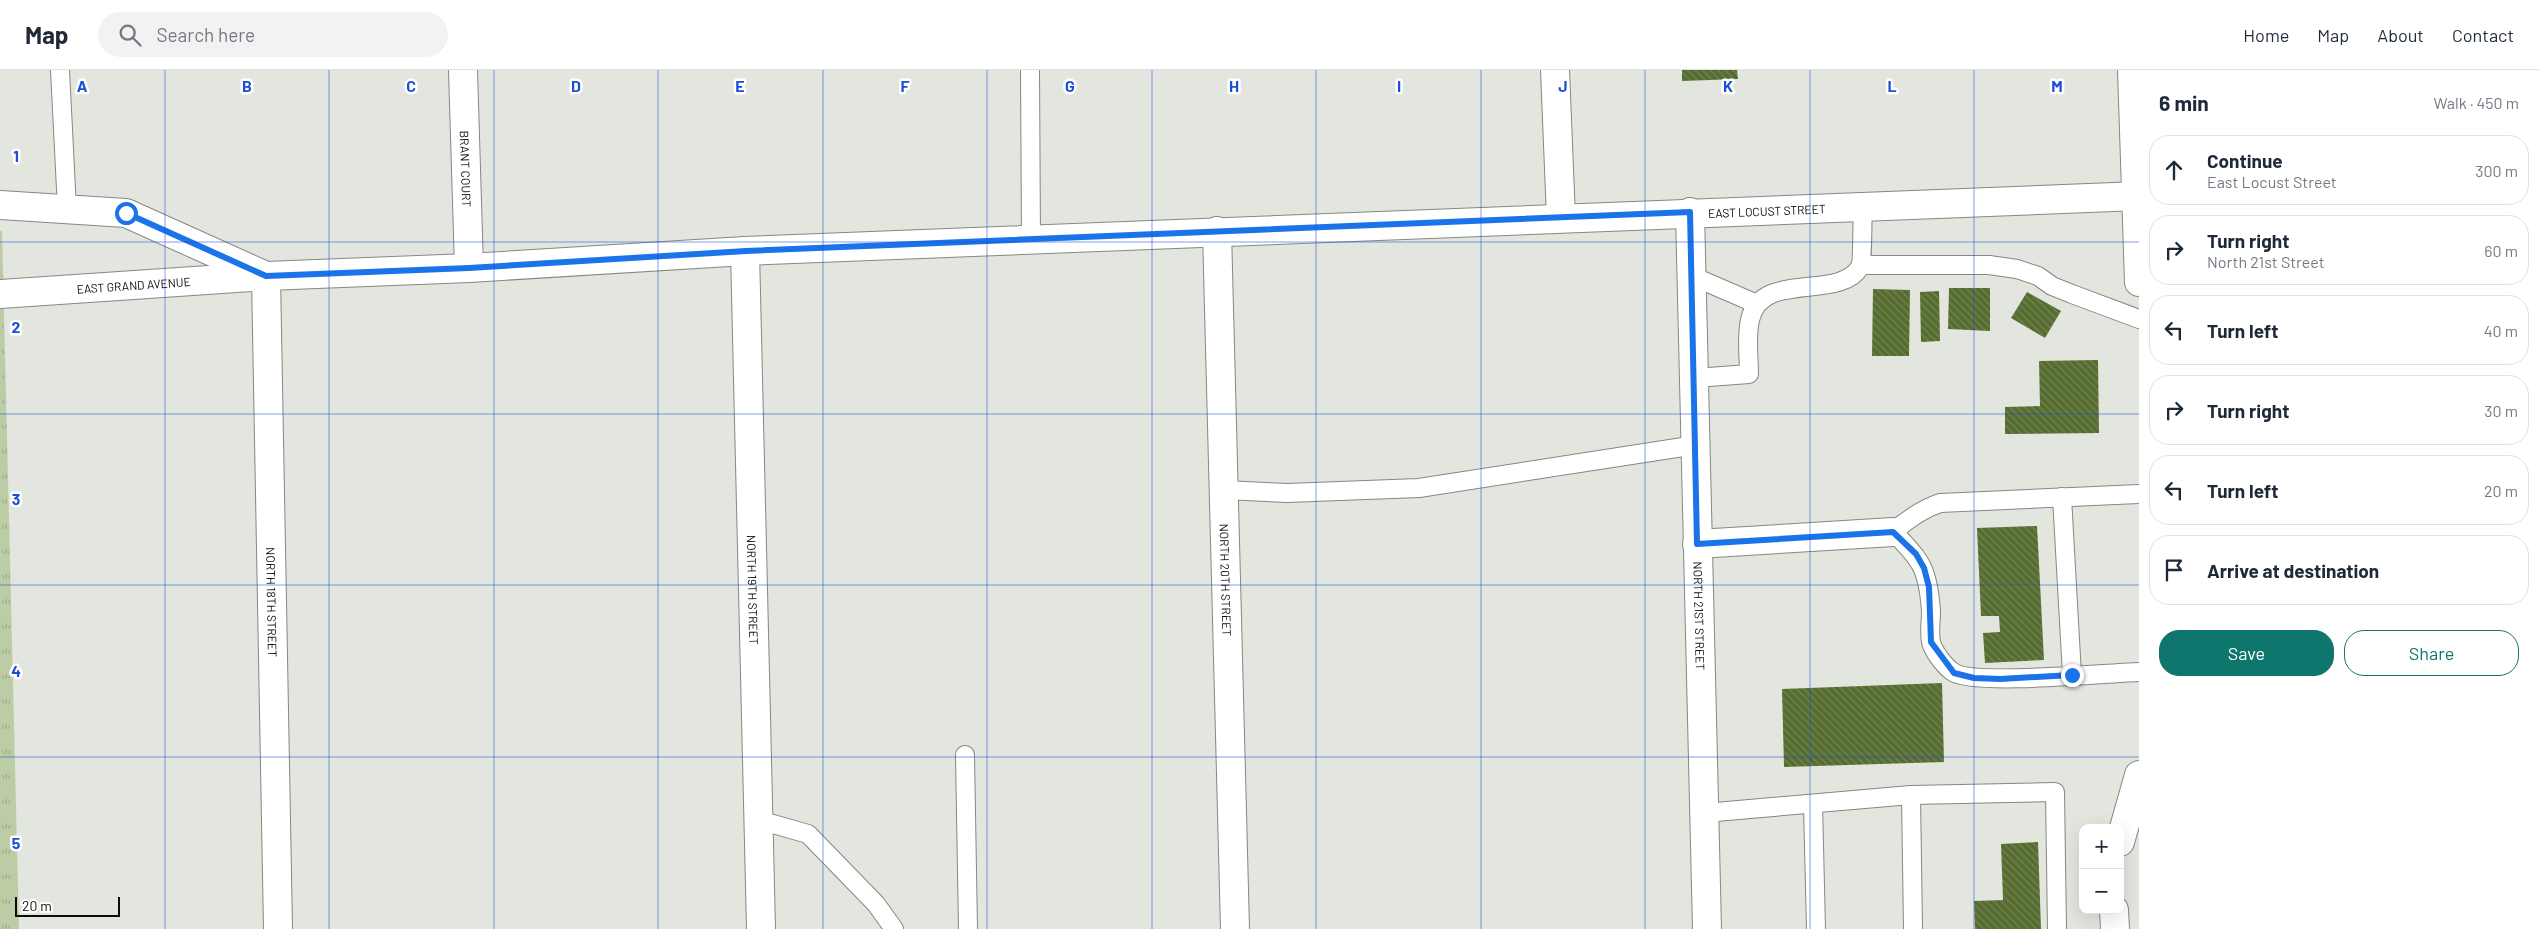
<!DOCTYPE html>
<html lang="en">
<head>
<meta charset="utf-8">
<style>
	body { margin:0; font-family:Barlow,sans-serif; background:#f2f2f3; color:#1f2937 }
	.controls { position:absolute; right:15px; bottom:15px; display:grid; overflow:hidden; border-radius:10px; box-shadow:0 5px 20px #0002 }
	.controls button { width:45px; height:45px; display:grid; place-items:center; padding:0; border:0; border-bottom:1px solid #e0e1e3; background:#fff; color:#1f2937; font:25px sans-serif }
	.scale { position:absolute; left:15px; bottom:12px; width:105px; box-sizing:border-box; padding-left:5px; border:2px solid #0c0d0a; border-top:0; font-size:14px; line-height:18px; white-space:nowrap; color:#0c0d0a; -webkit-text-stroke:4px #fff; paint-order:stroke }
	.stop { position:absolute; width:15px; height:15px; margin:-11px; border:4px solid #1a73e8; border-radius:50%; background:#fff }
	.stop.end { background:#1a73e8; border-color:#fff; box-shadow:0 1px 5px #0008 }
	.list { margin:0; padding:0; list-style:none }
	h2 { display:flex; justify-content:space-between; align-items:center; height:65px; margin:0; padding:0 20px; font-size:21px }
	h2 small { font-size:16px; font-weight:400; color:#747a83 }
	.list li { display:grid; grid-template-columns:32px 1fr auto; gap:15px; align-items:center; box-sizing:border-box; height:70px; margin:0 10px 10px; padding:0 10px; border:1px solid #e0e1e3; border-radius:20px }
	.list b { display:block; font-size:19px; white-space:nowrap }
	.list p { margin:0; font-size:16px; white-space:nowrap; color:#747a83 }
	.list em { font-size:16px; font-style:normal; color:#747a83 }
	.actions { display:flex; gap:10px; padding:15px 20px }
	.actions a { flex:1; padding:11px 0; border:1px solid #0f766e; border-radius:20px; text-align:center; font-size:18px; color:#0f766e }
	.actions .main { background:#0f766e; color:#fff }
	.icon { flex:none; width:28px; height:28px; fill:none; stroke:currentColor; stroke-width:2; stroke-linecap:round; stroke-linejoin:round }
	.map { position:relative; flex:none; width:2139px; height:859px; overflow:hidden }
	header { display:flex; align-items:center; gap:30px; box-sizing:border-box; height:70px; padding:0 25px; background:#fff; border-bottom:1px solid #e0e1e3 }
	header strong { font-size:24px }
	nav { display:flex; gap:28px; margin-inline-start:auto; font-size:18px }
	.search { width:350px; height:45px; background:#f2f2f3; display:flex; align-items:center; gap:12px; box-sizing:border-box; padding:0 18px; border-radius:28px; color:#747a83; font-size:19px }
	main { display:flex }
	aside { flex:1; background:#fff }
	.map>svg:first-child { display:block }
	.park { fill:url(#park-tufts) }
	.building { fill:url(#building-back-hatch) }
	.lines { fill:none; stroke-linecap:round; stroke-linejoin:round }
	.lane-casing { stroke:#858882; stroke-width:20 }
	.street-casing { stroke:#858882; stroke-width:30 }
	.secondary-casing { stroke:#858882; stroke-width:30 }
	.primary-casing { stroke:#858882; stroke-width:30 }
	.lane { stroke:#fff; stroke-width:18 }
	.street { stroke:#fff; stroke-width:28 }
	.secondary { stroke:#fff; stroke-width:28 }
	.primary { stroke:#fff; stroke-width:28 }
	.route { stroke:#1a73e8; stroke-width:6 }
	.grid { fill:none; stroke:#1d4ed8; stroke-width:1; stroke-opacity:0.55 }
	.labels { text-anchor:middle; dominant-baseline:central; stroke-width:5; stroke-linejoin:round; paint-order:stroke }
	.street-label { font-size:12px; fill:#0c0d0a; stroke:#fff }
	.grid-label { font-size:16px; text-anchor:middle; font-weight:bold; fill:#1d4ed8; stroke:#fff; stroke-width:5; stroke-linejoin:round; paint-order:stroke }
</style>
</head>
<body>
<header>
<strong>Map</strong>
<div class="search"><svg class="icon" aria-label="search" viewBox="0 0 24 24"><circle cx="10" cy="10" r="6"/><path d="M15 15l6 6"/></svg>Search here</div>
<nav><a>Home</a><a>Map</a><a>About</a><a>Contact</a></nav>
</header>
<main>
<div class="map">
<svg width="2139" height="859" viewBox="0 0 2139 859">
	<defs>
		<pattern id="park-tufts" width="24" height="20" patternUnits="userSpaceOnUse" patternTransform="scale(1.25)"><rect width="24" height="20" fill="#bccda6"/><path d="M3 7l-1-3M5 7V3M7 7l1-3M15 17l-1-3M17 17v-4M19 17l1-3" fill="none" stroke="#a0af8e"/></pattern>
		<pattern id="building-back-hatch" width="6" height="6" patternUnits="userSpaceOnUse" patternTransform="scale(1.25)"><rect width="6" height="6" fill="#566d2f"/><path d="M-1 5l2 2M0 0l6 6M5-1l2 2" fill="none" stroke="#738358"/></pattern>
	</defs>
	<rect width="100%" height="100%" fill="#e3e6df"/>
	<polygon class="park" points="0,161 2,161 19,859 0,859"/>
	<g class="building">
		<polygon points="1682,0 1737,0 1738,9 1682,11"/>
		<polygon points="1949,218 1990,218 1990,261 1948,259"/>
		<polygon points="1873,219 1910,220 1909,286 1872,286"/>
		<polygon points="1939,221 1940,271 1921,272 1920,222"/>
		<polygon points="2027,222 2061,241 2045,268 2011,248"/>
		<polygon points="2098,290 2099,363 2005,364 2005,337 2040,336 2039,291"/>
		<polygon points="2037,456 2044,590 1985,593 1983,563 2000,562 1999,546 1981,546 1977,458"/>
		<polygon points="1942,613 1944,692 1784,697 1782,619"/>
		<polygon points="2038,772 2041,859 1975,859 1974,831 2003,830 2001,774"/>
	</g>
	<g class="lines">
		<g class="lane-casing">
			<g id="lane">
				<polyline points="60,0 67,139"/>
				<polyline points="1030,0 1031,169"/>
				<polyline points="1861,195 1989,195 2017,199 2038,206 2052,216 2072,224 2139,249"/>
				<polyline points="1692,206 1757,234"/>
				<path d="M1695 308 1749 304C1749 287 1746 267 1750 250 1761 199 1839 232 1860 197 1863 191 1862 146 1863 136"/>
				<polyline points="1224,420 1287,423 1419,418 1696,375"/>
				<path d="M2139 424 1940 433C1922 439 1908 449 1893 462 1922 490 1928 500 1931 541 1931 551 1929 562 1931 572 1933 581 1945 597 1953 602 1972 616 2108 603 2139 602"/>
				<polyline points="2062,427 2072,605"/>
				<polyline points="965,685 968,859"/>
				<polyline points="1911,725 1913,859"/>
				<polyline points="1813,734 1816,859"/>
				<polyline points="1704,743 1911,725 2055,722 2057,859"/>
				<polyline points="759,750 808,764 876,834 894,859"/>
			</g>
		</g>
		<g class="street-casing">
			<g id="street">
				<path id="s1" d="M463 0 469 198"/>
				<polyline points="1555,0 1561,148"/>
				<path id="s2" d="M0 135 126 143 266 206 278 859"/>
				<path id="s3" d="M1690 142 1707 859"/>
				<path id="s4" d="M1217 161 1235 859"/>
				<path id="s5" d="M745 181 761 859"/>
				<polyline points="1697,474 1893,462"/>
				<polyline points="2120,772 2139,705"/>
				<polyline points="2114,840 2115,859"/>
			</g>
		</g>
		<g class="secondary-casing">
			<g id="secondary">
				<path id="s6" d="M0 224 266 206 469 198 745 181 2139 126"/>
			</g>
		</g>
		<g class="primary-casing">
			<polyline id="primary" points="2132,0 2139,212"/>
		</g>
		<use href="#lane" class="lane"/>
		<use href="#street" class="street"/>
		<use href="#secondary" class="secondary"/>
		<use href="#primary" class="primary"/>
	</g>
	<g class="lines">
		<polyline class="route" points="126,143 266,206 469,198 746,181 1690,142 1697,474 1893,462 1916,484 1924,498 1929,517 1931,572 1954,603 1974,608 2000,609 2072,605"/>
	</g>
	<path class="grid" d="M165 0V859M329 0V859M494 0V859M658 0V859M823 0V859M987 0V859M1152 0V859M1316 0V859M1481 0V859M1645 0V859M1810 0V859M1974 0V859M0 172H2139M0 344H2139M0 515H2139M0 687H2139"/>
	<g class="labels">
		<g class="street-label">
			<text stroke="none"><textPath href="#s1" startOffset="99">BRANT COURT</textPath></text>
			<text stroke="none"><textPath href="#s6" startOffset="1769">EAST LOCUST STREET</textPath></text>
			<text stroke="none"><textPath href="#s6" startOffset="134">EAST GRAND AVENUE</textPath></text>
			<text stroke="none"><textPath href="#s4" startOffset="349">NORTH 20TH STREET</textPath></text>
			<text stroke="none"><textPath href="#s5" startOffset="339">NORTH 19TH STREET</textPath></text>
			<text stroke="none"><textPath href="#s2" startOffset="606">NORTH 18TH STREET</textPath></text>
			<text stroke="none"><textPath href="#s3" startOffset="404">NORTH 21ST STREET</textPath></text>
		</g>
	</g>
	<g class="grid-label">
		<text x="82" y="22">A</text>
		<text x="247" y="22">B</text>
		<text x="411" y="22">C</text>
		<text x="576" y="22">D</text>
		<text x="740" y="22">E</text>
		<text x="905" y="22">F</text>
		<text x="1070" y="22">G</text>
		<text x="1234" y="22">H</text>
		<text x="1399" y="22">I</text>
		<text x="1563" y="22">J</text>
		<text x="1728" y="22">K</text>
		<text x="1892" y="22">L</text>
		<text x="2057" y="22">M</text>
		<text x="16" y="92">1</text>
		<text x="16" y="263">2</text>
		<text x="16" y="435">3</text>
		<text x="16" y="607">4</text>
		<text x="16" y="779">5</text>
	</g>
</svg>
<div class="controls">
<button>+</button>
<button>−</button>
</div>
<div class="scale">20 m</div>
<div class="stop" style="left:126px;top:143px"></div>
<div class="stop end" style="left:2072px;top:605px"></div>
</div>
<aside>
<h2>6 min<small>Walk · 450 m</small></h2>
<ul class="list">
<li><svg class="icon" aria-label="ahead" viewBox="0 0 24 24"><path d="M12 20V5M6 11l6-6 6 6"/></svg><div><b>Continue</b><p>East Locust Street</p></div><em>300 m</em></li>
<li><svg class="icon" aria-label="right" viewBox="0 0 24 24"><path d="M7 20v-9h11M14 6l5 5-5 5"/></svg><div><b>Turn right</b><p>North 21st Street</p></div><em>60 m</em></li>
<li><svg class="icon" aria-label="left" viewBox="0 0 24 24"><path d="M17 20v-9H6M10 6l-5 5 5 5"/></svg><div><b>Turn left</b></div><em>40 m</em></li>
<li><svg class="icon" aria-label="right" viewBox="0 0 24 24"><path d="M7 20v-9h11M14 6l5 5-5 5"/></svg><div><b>Turn right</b></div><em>30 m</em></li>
<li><svg class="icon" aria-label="left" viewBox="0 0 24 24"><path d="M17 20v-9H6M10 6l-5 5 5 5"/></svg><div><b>Turn left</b></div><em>20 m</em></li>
<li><svg class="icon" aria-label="arrive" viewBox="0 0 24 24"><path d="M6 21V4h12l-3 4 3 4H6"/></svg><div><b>Arrive at destination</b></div></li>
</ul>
<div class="actions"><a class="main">Save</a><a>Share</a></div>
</aside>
</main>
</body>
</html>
